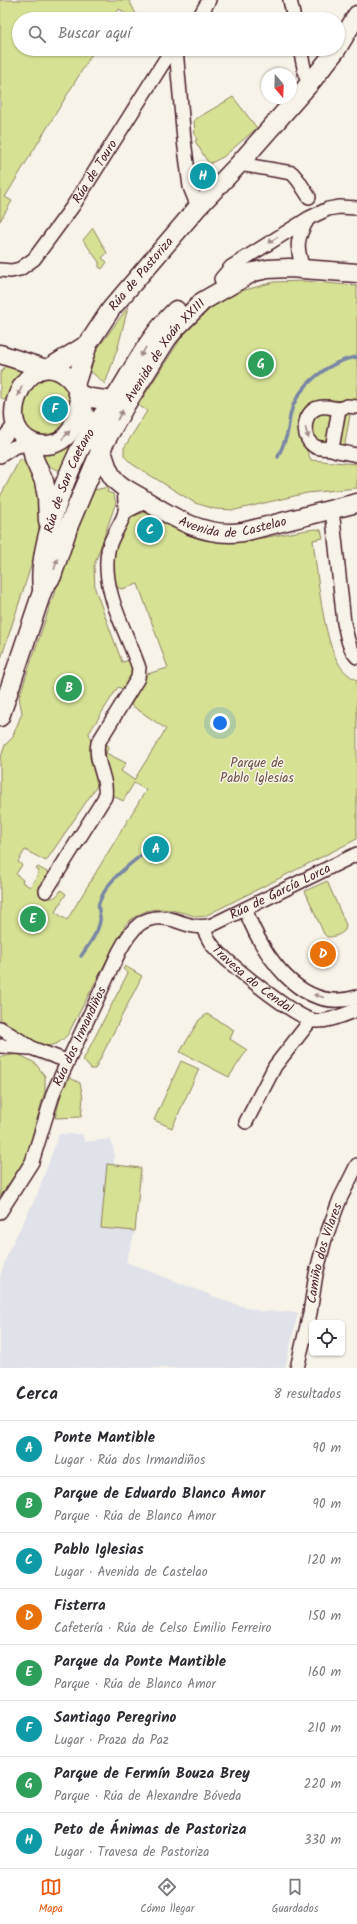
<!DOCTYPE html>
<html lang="es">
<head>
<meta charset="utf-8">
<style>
	body { margin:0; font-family:Kalam,sans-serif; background:#f2f2f3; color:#2b2b33 }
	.controls { position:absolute; right:12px; bottom:12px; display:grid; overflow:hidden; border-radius:6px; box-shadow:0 1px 3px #0004 }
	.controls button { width:36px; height:36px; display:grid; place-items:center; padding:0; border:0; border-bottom:1px solid #e1e1e2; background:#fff; color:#2b2b33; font:20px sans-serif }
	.compass { position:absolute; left:261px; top:68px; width:36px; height:36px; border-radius:50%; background:#fff; box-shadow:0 1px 3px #0004; rotate:161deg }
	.you { position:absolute; left:220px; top:723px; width:14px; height:14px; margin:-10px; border:3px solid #fff; border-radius:50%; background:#1a73e8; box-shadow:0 0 0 6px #1a73e833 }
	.badge { display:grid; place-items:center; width:26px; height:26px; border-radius:50%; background:#ea580c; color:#fff; font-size:13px; font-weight:700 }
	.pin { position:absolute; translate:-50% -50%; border:2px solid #fff; box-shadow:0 1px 4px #0006 }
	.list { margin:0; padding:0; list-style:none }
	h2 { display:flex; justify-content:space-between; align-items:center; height:52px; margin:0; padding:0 16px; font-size:17px }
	h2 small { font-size:13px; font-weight:400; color:#7c7c81 }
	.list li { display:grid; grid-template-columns:26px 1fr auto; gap:12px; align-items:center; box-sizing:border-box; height:56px; padding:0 16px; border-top:1px solid #e1e1e2 }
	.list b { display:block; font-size:15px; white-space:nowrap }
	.list p { margin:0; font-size:13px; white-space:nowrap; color:#7c7c81 }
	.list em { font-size:13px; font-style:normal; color:#7c7c81 }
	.icon { flex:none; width:22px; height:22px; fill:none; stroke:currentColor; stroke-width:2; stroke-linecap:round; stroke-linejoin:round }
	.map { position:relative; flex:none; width:357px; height:1368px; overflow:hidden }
	.search { position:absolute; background:#fff; box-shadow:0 1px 3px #0004; left:12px; right:12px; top:12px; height:44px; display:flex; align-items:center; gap:10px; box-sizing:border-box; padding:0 14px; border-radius:22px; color:#7c7c81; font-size:15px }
	.sheet { height:500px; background:#fff }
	nav { display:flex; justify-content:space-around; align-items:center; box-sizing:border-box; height:56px; border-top:1px solid #e1e1e2; background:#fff; font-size:11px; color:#7c7c81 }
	nav a { display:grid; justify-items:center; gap:2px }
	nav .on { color:#ea580c }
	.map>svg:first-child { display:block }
	.built { fill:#e0e2e9 }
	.green { fill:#d6e194; stroke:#908060 }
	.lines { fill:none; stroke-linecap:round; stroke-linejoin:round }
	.stream { stroke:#7986a5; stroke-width:3.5 }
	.street-casing { stroke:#4a1f2b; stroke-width:16 }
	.secondary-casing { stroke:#4a1f2b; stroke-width:21 }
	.street { stroke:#f7f3e8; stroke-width:13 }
	.secondary { stroke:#f7f3e8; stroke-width:18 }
	.oneway { fill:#a0898a }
	.labels { text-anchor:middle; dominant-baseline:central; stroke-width:3; stroke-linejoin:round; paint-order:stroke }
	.street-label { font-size:13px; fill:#4a1f2b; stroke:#f7f3e8 }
	.park-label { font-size:13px; fill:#6d5045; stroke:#f7f3e8 }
</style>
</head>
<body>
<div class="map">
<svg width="357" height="1368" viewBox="0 0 357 1368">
	<rect width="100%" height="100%" fill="#f7f3e8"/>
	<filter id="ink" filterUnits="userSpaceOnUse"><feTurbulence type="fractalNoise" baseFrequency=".025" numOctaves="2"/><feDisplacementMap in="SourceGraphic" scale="8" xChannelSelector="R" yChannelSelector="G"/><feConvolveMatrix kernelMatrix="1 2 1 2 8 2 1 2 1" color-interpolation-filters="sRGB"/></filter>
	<g filter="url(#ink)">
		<polygon class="built" points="59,1134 82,1134 85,1142 110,1139 114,1150 114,1165 141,1168 135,1231 126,1262 231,1303 263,1312 277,1311 298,1313 285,1368 0,1368 0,1276 9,1250 37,1195"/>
		<g class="green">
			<polygon points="0,0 129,0 137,16 132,18 119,9 113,19 19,19 19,49 95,49 5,197 12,201 0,221"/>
			<polygon points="233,97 257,128 223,157 209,164 195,141 197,140 195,135 194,120"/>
			<polygon points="93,228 107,253 102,258 107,262 102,269 99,267 99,262 83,240"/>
			<path d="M305 281 357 286V403C346 402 334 399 323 400 318 400 314 404 310 407 291 420 304 443 311 460L357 464V488L307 493 235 510 215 509 195 503 132 464 124 456V448L147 411 138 405 187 329 212 307 238 292 274 282Z"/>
			<polygon points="128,307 118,347 105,384 89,370 95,352"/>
			<polygon points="7,363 25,367 9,399 3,400 0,396 0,374"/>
			<path d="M46 377 58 378 73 395 63 431 41 439 25 428C21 414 19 396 31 385 35 381 41 379 46 377Z"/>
			<path d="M318 411 334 412 329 443C313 441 313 439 309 423Z"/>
			<polygon points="346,414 350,415 344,449 340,446 340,443 344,417"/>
			<path d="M82 422 62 471C52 469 47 465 42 456L64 446Z"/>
			<polygon points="20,459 28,464 36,480 39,497 39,541 0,662 0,497"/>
			<path d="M109 487 107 492 113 494 116 502 94 566 95 589 122 662 130 660 134 679 125 690 118 687 89 733 91 742 90 758 99 783 46 861 25 850 18 862 22 865 16 874 23 880 22 882 30 887 38 875 37 874 39 871 36 869 38 867 49 873 39 886V891C47 900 55 901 61 890L66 894 55 912 67 920 146 790 134 783 123 801 110 794 103 750 106 744 109 746 106 753 126 763 121 771 134 780 166 729 131 705 147 674 168 668 138 584 122 589 113 586C114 563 111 530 133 516 137 514 143 513 148 512 164 519 178 532 194 537 232 548 277 534 315 529L321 530 323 538 313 540C317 571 323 639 339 664 343 671 350 677 357 680V839L205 916C197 918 192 915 184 913 159 907 146 906 126 924L68 1034C47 1061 19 1035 0 1020V760L5 745 12 738 22 713 19 697 86 500 94 490Z"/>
			<path d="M327 881 346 925 345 930C340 935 335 937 327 937L324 934 305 891Z"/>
			<polygon points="125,966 142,976 95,1069 91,1069 83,1060 128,973 123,969"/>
			<polygon points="207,1014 234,1030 230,1039 247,1050 229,1077 180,1052 199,1020"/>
			<polygon points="18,1054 35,1063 45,1076 45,1091 26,1158 0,1197 0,1057"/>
			<polygon points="181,1061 199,1069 172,1128 154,1120"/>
			<polygon points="70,1078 80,1083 83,1098 81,1117 55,1118 65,1080"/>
			<polygon points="107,1164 141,1168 135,1231 101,1228"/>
		</g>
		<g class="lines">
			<g class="stream">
				<path d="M278 457C281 449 285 442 287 434 289 427 289 419 291 412 298 386 330 360 357 357"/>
				<path d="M81 956C88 946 98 933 100 921 101 915 97 908 99 903 108 877 132 864 151 847"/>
			</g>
			<g class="street-casing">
				<g id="street">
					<polyline points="290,0 294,19"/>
					<polyline points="198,19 209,0"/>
					<polyline points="176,49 184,140 190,187 198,207"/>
					<polyline points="300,49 306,77 311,82"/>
					<polyline points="239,164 292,173 298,180 309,197"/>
					<path d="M303 268C296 247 296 239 308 219"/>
					<path id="s1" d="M0 270 11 271 20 269 34 259 73 206 172 49"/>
					<polyline points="221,279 231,267 309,218 328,209 339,207 357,208"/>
					<polyline points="357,407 347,406 339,409 332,449 337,451 357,455"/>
					<polyline points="0,449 3,439 15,424"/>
					<path d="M332 449C328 448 321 449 316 447 301 440 302 414 317 408 324 405 332 408 339 409"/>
					<polyline points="0,456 14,447 31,443"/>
					<path d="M332 509 344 623C347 635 348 648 357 657"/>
					<polyline points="125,512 147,501"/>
					<path d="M46 891 105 797C108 778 94 762 98 743L138 678 139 668C127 632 101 591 108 551 110 537 121 526 125 512 126 504 124 495 124 487"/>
					<path d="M245 909C262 953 300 1015 357 997"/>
					<path id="s2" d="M203 928C206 934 209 941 213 946 228 963 296 1019 316 1021 329 1022 345 1014 357 1010"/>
					<polyline points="0,1028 34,1049 67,1061"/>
					<polyline points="0,1046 30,1048"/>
					<polyline points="246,1122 275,1066 311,1020"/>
					<path id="s3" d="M0 1212 32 1162 54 1091 119 952C131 929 144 911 174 920 188 925 198 929 212 925L357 854"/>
					<path id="s4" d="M297 1368 310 1313 316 1274 325 1239 340 1199 357 1165"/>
				</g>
			</g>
			<g class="secondary-casing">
				<g id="secondary">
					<polyline points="338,47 357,15"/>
					<polyline points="239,275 268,269 289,268 357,273"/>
					<polyline points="0,354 43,368"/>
					<polyline points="51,367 88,344"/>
					<path id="s5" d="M75 385 88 344 111 309 198 207 239 164 311 82 337 49"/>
					<polyline points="78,394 91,398 113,401"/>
					<path id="s6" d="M80 400C77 411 76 424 68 434 50 456 14 443 14 414 14 387 40 352 68 377 83 391 82 415 90 432 93 438 97 442 100 448 106 458 106 471 115 480 121 487 132 492 140 497 172 517 204 538 243 532L357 503"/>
					<polyline points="31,443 34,459 44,481 47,497 48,521"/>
					<path id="s7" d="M42 588C37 551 63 484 79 451 90 429 107 411 120 390 137 362 152 333 176 310"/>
					<path id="s8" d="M0 717 43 589 52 576 69 525 101 449 125 406 167 339 175 329 203 301 250 274"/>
				</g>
			</g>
			<use href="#street" class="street"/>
			<use href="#secondary" class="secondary"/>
		</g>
		<defs><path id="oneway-solid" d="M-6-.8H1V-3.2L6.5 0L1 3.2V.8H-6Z"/></defs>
		<g class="oneway">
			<use href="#oneway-solid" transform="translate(273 240) rotate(147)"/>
			<use href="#oneway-solid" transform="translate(143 352) rotate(121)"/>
			<use href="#oneway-solid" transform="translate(20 391) rotate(114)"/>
			<use href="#oneway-solid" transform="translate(120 415) rotate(-61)"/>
			<use href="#oneway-solid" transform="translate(307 433) rotate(74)"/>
			<use href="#oneway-solid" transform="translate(66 435) rotate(-47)"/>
			<use href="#oneway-solid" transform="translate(56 564) rotate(-72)"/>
			<use href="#oneway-solid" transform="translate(319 996) rotate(-164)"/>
		</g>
	</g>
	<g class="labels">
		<g class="street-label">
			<text stroke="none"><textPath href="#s1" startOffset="144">Rúa de Touro</textPath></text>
			<text stroke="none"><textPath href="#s5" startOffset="131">Rúa de Pastoriza</textPath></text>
			<text stroke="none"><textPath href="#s8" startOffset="405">Avenida de Xoán XXIII</textPath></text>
			<text stroke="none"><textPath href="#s7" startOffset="112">Rúa de San Caetano</textPath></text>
			<text stroke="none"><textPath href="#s6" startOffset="441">Avenida de Castelao</textPath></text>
			<text stroke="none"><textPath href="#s3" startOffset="473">Rúa de García Lorca</textPath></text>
			<text stroke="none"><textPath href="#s2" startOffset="72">Travesa do Cendal</textPath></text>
			<text stroke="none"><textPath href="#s3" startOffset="194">Rúa dos Irmandiños</textPath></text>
			<text stroke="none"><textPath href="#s4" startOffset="118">Camiño dos Vilares</textPath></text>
		</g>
		<g class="park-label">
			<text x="257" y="763">Parque de<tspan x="257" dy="15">Pablo Iglesias</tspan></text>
		</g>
	</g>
</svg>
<div class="controls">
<button><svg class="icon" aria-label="locate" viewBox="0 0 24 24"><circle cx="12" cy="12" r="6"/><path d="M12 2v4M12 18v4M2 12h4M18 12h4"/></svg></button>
</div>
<svg class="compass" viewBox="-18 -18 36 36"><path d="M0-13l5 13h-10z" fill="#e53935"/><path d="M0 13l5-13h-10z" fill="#7c7c81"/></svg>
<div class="you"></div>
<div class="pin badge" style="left:156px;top:849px;background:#0f9aa8">A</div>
<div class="pin badge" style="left:69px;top:688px;background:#2e9e5b">B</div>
<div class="pin badge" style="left:150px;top:530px;background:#0f9aa8">C</div>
<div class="pin badge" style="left:323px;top:954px;background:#e8710a">D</div>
<div class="pin badge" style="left:33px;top:919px;background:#2e9e5b">E</div>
<div class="pin badge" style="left:55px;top:409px;background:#0f9aa8">F</div>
<div class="pin badge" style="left:261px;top:364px;background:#2e9e5b">G</div>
<div class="pin badge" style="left:203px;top:176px;background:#0f9aa8">H</div>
<div class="search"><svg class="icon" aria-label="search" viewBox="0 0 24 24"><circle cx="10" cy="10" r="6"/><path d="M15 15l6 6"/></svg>Buscar aquí</div>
</div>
<section class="sheet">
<h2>Cerca<small>8 resultados</small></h2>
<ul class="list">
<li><span class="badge" style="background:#0f9aa8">A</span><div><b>Ponte Mantible</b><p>Lugar · Rúa dos Irmandiños</p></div><em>90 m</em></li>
<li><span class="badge" style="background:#2e9e5b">B</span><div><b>Parque de Eduardo Blanco Amor</b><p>Parque · Rúa de Blanco Amor</p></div><em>90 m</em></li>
<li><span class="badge" style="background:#0f9aa8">C</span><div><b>Pablo Iglesias</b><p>Lugar · Avenida de Castelao</p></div><em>120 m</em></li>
<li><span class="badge" style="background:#e8710a">D</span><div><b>Fisterra</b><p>Cafetería · Rúa de Celso Emilio Ferreiro</p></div><em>150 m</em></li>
<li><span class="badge" style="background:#2e9e5b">E</span><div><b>Parque da Ponte Mantible</b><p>Parque · Rúa de Blanco Amor</p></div><em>160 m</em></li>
<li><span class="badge" style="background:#0f9aa8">F</span><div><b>Santiago Peregrino</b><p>Lugar · Praza da Paz</p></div><em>210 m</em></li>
<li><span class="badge" style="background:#2e9e5b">G</span><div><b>Parque de Fermín Bouza Brey</b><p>Parque · Rúa de Alexandre Bóveda</p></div><em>220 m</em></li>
<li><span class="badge" style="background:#0f9aa8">H</span><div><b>Peto de Ánimas de Pastoriza</b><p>Lugar · Travesa de Pastoriza</p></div><em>330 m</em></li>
</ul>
</section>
<nav>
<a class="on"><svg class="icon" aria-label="map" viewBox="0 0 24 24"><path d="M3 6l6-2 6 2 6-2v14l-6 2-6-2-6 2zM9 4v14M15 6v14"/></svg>Mapa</a>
<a><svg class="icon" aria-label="directions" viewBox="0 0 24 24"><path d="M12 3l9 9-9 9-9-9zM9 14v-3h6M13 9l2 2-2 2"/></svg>Cómo llegar</a>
<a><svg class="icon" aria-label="saved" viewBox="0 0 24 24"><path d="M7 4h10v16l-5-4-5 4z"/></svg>Guardados</a>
</nav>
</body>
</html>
